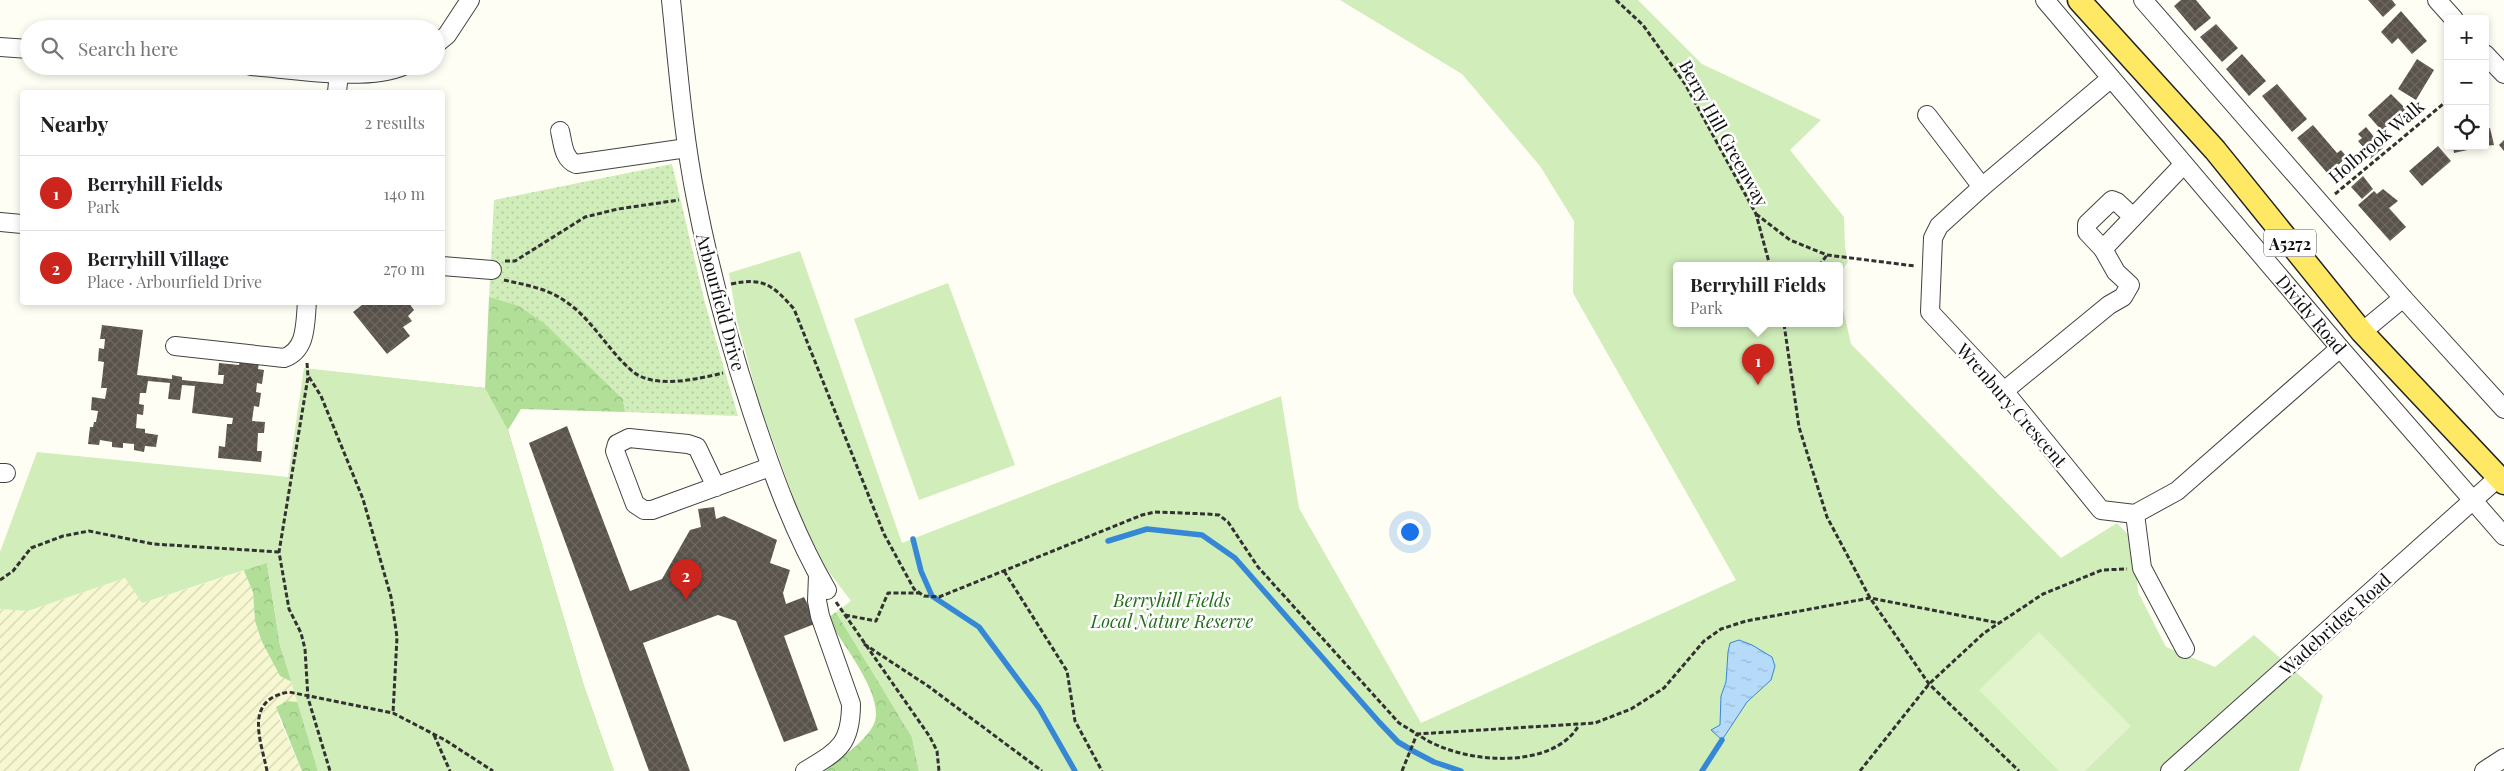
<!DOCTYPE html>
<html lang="en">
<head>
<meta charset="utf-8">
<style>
	body { margin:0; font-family:"Playfair Display",serif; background:#f2f2f2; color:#202124 }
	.controls { position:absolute; right:15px; top:15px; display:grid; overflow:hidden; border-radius:5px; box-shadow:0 2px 8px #0003 }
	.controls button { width:45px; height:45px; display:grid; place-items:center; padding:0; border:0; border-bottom:1px solid #e0e0e0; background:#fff; color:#202124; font:25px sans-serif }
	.you { position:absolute; left:1409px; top:531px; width:18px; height:18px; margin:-12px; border:4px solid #fff; border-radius:50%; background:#1a73e8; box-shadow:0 0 0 8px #1a73e833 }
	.badge { display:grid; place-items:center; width:32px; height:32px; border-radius:50%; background:#cc251d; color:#fff; font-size:16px; font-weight:700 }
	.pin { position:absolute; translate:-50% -41px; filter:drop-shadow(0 1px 2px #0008) }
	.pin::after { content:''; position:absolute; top:26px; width:18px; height:15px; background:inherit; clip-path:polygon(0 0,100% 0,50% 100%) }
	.popup { position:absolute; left:1673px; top:262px; width:170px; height:65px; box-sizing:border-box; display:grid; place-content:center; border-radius:5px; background:#fff; filter:drop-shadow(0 1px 4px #0005); font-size:16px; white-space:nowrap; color:#757577 }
	.popup b { font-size:19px; color:#202124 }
	.popup::after { content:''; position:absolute; left:50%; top:100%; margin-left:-10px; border:10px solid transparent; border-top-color:#fff }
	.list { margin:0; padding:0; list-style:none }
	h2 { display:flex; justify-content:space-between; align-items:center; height:65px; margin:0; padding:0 20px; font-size:21px }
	h2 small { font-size:16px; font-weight:400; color:#757577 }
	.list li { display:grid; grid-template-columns:32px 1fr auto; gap:15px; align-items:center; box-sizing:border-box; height:75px; padding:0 20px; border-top:1px solid #e0e0e0 }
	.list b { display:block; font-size:19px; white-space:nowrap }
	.list p { margin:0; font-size:16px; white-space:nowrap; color:#757577 }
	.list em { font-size:16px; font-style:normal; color:#757577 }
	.icon { flex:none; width:28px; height:28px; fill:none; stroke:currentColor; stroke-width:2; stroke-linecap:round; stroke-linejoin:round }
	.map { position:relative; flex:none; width:2504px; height:771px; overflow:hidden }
	.search { position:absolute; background:#fff; box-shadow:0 2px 8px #0003; left:20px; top:20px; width:425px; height:55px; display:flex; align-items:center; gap:12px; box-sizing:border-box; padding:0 18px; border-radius:28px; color:#757577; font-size:19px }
	.panel { position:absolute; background:#fff; box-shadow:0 2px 8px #0003; left:20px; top:90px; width:425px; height:215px; border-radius:5px }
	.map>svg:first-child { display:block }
	.farmland { fill:url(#farmland-furrows) }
	.grass { fill:url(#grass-dots) }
	.forest { fill:url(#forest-crowns) }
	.park { fill:#d0edba }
	.pitch { fill:#e2f4cc }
	.water { fill:url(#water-ripples); stroke:#3688d7 }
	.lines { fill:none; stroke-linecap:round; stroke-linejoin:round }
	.stream { stroke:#3688d7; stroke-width:5.5 }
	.building { fill:url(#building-cross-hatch) }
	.minor-casing { stroke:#434343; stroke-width:20 }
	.major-casing { stroke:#212121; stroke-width:25 }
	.path { stroke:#323232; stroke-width:3; stroke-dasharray:5 2.5; stroke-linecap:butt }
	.minor { stroke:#fff; stroke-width:18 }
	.major { stroke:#ffe864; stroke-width:22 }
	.labels { text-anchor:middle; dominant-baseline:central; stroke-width:5; stroke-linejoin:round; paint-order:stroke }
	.shield { fill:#fff; stroke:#585858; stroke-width:1 }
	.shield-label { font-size:16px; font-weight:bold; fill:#101010 }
	.street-label { font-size:18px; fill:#101010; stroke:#fff }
	.park-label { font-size:18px; font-style:italic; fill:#246e1b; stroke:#fff }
</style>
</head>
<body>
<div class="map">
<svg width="2504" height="771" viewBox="0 0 2504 771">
	<defs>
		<pattern id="farmland-furrows" width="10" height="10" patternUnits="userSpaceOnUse" patternTransform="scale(1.25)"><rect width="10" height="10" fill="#f7f8d1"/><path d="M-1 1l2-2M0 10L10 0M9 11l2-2" fill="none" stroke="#d3d4b2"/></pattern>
		<pattern id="grass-dots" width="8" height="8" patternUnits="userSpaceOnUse" patternTransform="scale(1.25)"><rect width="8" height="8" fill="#d0edba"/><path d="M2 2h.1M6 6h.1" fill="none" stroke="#b2ca9f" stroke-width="1.8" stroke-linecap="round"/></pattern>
		<pattern id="forest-crowns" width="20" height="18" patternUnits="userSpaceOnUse" patternTransform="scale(1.25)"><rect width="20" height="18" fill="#b1df98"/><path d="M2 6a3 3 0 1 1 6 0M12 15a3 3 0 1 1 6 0" fill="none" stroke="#97be82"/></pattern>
		<pattern id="water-ripples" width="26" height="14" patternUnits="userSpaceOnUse" patternTransform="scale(1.25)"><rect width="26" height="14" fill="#b5dafa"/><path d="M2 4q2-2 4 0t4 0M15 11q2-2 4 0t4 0" fill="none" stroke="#9bbad5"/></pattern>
		<pattern id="building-cross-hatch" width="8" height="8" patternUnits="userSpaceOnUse" patternTransform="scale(1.25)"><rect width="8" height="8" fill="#5a534c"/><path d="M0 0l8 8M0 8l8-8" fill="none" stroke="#6d6761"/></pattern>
	</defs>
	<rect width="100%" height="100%" fill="#fffef4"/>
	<polygon class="farmland" points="244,571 253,592 255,621 262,642 280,676 292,682 298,702 287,701 278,716 302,771 0,771 0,609 29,611 125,578 142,603"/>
	<polygon class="grass" points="672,164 705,303 738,416 625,412 623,399 545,325 489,297 494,200"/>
	<g class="forest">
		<polygon points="489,297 519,306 545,324 623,399 625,412 521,409 508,430 584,686 614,771 326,371 485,388"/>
		<polygon points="245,561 267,563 280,645 292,682 280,676 262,642 255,621 253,592 244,571"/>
		<path d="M836 612 912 737 919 771H825C839 760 865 741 873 726 888 698 841 644 828 618Z"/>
		<polygon points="287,701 298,702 318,771 302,771 276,707"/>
	</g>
	<g class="park">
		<polygon points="1340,0 1638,0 1702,64 1821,120 1790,150 1844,217 1845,247 1848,262 1839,274 1839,266 1677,266 1677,324 1839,324 1839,291 1851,344 2061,558 2117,523 2134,541 2138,592 2166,647 2215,667 2254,635 2323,696 2299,771 919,771 912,737 836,612 851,601 826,568 801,519 759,402 737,321 729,273 800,251 902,543 1281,396 1299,508 1421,723 1736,580 1573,293 1574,221 1540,166 1462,74"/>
		<polygon points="948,283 1015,465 919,500 854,319"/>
		<polygon points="304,368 485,388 508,430 584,686 614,771 318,771 280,645 267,563 142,603 125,578 28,611 0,609 0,552 37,452 288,477"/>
	</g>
	<polygon class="pitch" points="2039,632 2131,726 2085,771 2059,771 1979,690"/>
	<polygon class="water" points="1739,640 1752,645 1772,657 1775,666 1771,680 1747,702 1722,740 1711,730 1720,725 1721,696 1726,682 1728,652 1730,643"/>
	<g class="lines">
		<g class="stream">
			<polyline points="913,539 921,571 932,596 979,627 1039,708 1075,771"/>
			<polyline points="1108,541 1147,529 1202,535 1235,558 1379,722 1398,742 1410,749"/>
			<polyline points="1413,751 1434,762 1461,771"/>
			<polyline points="1702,771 1722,740"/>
		</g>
	</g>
	<g class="building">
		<polygon points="2181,0 2196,0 2211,18 2195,31 2174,6"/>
		<polygon points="2368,0 2392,0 2396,5 2383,17"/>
		<polygon points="2401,11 2427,41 2412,54 2398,38 2392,44 2381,32"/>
		<polygon points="2216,24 2238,48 2222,62 2200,37"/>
		<polygon points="2242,54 2266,81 2249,96 2226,69"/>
		<polygon points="2417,59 2434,70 2416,100 2398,89"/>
		<polygon points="2277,84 2307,119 2292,132 2262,96"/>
		<polygon points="2391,94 2406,109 2382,131 2368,115"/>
		<polygon points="2313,125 2337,153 2341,150 2347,157 2328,174 2297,138"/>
		<polygon points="2366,127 2375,138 2364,148 2358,141 2362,138 2358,134"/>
		<polygon points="2485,128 2490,128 2494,145 2485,146"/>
		<polygon points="2504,140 2504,151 2499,145"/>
		<polygon points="2377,142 2383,148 2370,159 2365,153"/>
		<polygon points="2438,146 2451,161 2422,186 2409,171"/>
		<polygon points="2453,146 2481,146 2481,147 2454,153"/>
		<polygon points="2363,176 2373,189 2362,199 2351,187"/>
		<polygon points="2383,189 2398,201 2389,208 2406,227 2390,241 2358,205 2374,191 2377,194"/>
		<polygon points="360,302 397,302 399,305 408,302 414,310 408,316 412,321 403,327 410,336 387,354 353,312 362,305"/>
		<polygon points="102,325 143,330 137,375 172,379 172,375 182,377 182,380 223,384 224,375 218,375 219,363 239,365 240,361 259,363 258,369 264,370 262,384 257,383 256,392 261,393 259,407 254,406 252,421 265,422 264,433 258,433 257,451 262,451 261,462 218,458 219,446 225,447 227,424 232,424 233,418 192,413 195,386 182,385 180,400 168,399 170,383 148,381 146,393 140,393 139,404 144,405 143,415 137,414 136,428 145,429 145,433 158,435 156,447 145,446 144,452 134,450 134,444 123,443 123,448 112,447 112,442 100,440 99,445 88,444 90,427 93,427 94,422 96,422 98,411 91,410 92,397 105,399 107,388 101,388 104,362 98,361 99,348 104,349 105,339 100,339"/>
		<polygon points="567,426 630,591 662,579 690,530 701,527 698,509 714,507 716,519 724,516 777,540 770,563 790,570 783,593 786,604 804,597 817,623 784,636 818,730 784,742 736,621 718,615 643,643 690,771 649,771 529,443"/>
	</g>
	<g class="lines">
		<g class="minor-casing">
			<g id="minor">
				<path d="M671 0C678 67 683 134 696 199 710 271 729 342 752 412 772 472 794 534 827 590"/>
				<path id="s1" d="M2045 0 2340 348 2504 536"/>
				<polyline points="2143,0 2403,298 2504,409"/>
				<polyline points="2437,0 2454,19"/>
				<polyline points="436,44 447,35 470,0"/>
				<polyline points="0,47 29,49"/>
				<polyline points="2485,54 2504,74"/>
				<path d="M251 66C291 69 367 82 403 66"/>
				<polyline points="2110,79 1982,187 1939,226 1933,238 1930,312 2004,391 2101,510 2135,514 2177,491 2340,348"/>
				<polyline points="337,92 339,73"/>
				<polyline points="1927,115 1982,187"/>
				<path d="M560 131C563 143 563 159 576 164L687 148"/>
				<polyline points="0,222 22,224"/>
				<polyline points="2103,249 2087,232 2087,224 2112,200 2117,202 2133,217"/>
				<polyline points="442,266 492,270"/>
				<polyline points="2362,332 2403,298"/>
				<path d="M175 346 284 358C307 350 305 324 307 302"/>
				<polyline points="2004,391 2109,305 2123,297 2130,285 2116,272 2103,249 2183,165"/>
				<polyline points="0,473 6,473"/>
				<polyline points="716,487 697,447 688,444 629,438 617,444 615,451 635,504 644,510 652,510 770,467"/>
				<polyline points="2135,514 2142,568 2185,649"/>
				<path d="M805 771C838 751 851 745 851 704L820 616 817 601 818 575"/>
				<polyline points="2170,771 2499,477"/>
				<polyline points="2484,771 2504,758"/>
			</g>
		</g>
		<g class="major-casing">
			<polyline id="major" points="2079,0 2215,150 2362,332 2504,483"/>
		</g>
		<g class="path">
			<polyline points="1616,0 1643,25 1685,84 1756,214 1770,266"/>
			<polyline points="2335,194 2448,100"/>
			<polyline points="1756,214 1790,240 1827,255 1915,266"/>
			<polyline points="505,261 515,261 585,217 618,209 679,200"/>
			<polyline points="1819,266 1827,255"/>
			<path d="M504 280C525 285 547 288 565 301 592 319 607 349 631 370 652 390 698 379 723 373"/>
			<path d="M731 284C763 277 773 285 794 309L884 534 914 589 924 596 939 597 1142 515 1155 512 1208 514 1219 515 1228 522 1258 567 1399 723 1417 734 1595 723 1631 709 1664 688 1704 641 1721 629 1746 621 1870 598 1999 623"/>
			<polyline points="1784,324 1799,427 1827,517 1870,598 1929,684 2019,771"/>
			<polyline points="307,363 308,377 279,552 289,609 301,633 305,649 308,698 330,771"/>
			<polyline points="309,377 321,396 363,499 391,597 397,637 393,713"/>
			<polyline points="1004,571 1067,671 1075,721 1102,771"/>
			<polyline points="0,580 13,571 31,548 63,536 89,531 153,544 279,552"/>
			<polyline points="836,602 930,737 937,751 939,771"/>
			<polyline points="845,615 876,621 888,593 920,593"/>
			<polyline points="864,644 928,686 1042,771"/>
			<polyline points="434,735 450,771"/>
			<path d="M267 771C261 740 243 700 289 692L393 713 445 740 493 771"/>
			<path d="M1402 771 1417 734C1460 765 1553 771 1579 725"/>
			<polyline points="1860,771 1929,684 1984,633 2043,594 2102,570 2127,569"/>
		</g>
		<use href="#minor" class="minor"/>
		<use href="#major" class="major"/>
	</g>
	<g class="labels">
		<rect class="shield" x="2264" y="229.5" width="52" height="27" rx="4"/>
		<g class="shield-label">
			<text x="2290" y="243">A5272</text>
		</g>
		<g class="street-label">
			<text transform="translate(1724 133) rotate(61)">Berry Hill Greenway</text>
			<text transform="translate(2376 141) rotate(-40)">Holbrook Walk</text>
			<text transform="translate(721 302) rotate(75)">Arbourfield Drive</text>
			<text stroke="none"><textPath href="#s1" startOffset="412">Dividy Road</textPath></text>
			<text transform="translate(2012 405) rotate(49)">Wrenbury Crescent</text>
			<text transform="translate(2335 624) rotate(-42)">Wadebridge Road</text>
		</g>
		<g class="park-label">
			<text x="1172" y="600">Berryhill Fields<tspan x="1172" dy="21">Local Nature Reserve</tspan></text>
		</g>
	</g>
</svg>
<div class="controls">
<button>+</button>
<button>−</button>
<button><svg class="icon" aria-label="locate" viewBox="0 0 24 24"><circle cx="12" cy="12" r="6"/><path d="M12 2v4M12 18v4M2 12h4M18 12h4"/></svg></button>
</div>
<div class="you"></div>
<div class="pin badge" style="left:1758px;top:385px">1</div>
<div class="popup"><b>Berryhill Fields</b>Park</div>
<div class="pin badge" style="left:686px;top:600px">2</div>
<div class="search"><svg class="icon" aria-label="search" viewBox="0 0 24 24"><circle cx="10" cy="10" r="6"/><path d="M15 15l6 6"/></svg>Search here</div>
<section class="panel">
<h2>Nearby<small>2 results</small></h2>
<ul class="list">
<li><span class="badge">1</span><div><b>Berryhill Fields</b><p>Park</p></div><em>140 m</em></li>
<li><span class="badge">2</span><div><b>Berryhill Village</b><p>Place · Arbourfield Drive</p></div><em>270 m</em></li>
</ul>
</section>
</div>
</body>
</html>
